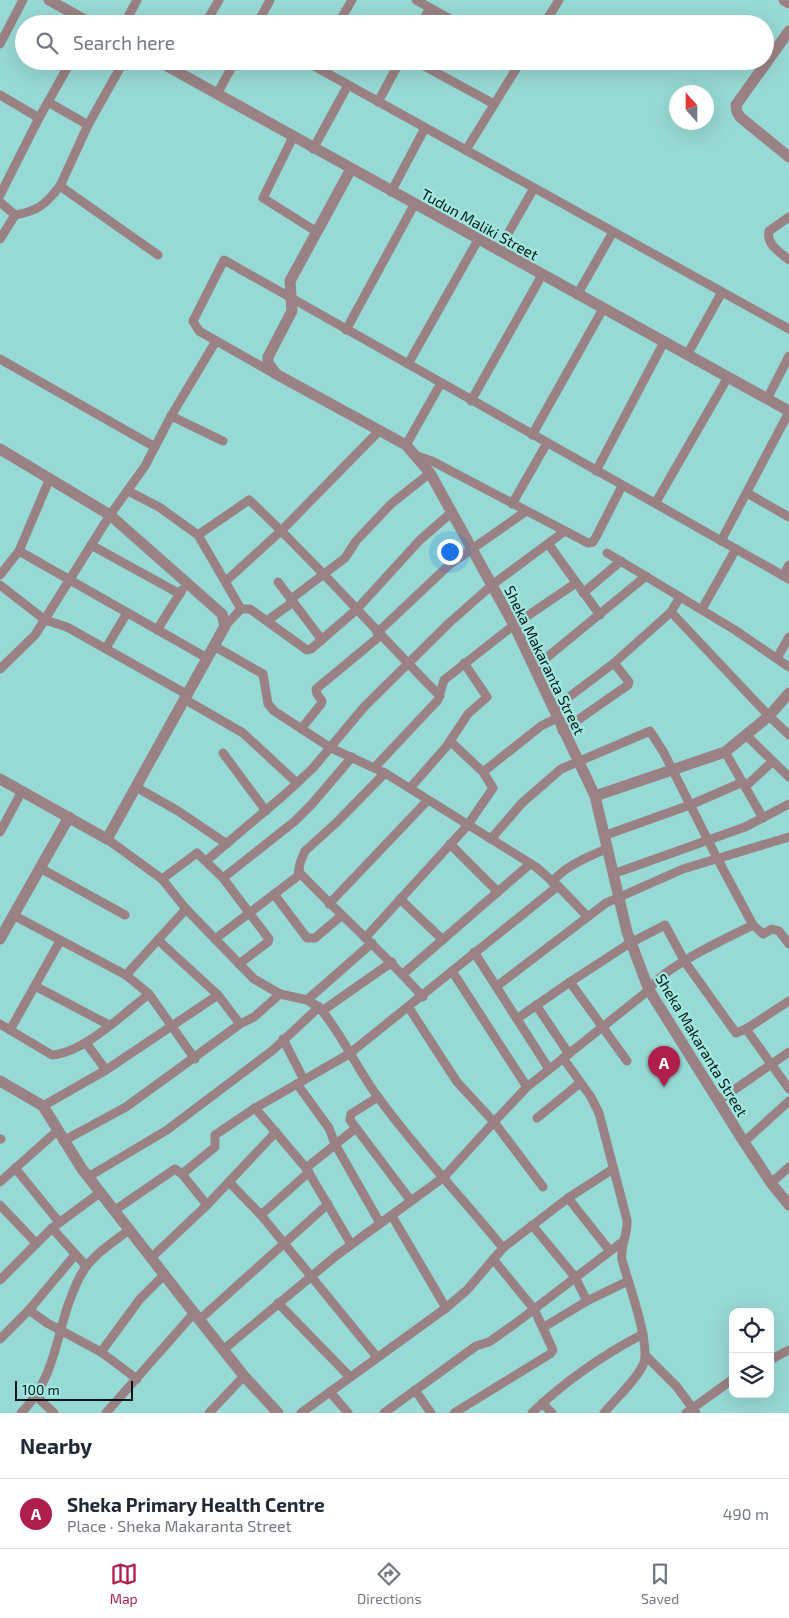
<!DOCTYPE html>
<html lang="en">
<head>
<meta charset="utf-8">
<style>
	body { margin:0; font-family:"Exo 2",sans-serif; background:#f2f2f3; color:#1f2937 }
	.controls { position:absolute; right:15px; bottom:15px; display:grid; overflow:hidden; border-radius:10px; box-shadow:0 5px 20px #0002 }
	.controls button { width:45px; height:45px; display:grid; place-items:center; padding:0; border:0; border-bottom:1px solid #e0e1e3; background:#fff; color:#1f2937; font:25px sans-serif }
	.compass { position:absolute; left:669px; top:85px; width:45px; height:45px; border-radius:50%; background:#fff; box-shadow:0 5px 20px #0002; rotate:339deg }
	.scale { position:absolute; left:15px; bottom:12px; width:118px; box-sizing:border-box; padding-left:5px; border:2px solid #001917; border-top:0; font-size:14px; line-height:18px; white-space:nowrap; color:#001917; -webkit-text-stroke:4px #a3e7e1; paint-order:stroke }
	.you { position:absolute; left:449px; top:551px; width:18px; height:18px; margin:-12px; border:4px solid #fff; border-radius:50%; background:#1a73e8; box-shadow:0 0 0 8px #1a73e833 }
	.badge { display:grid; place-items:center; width:32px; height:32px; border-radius:50%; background:#b01e4b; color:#fff; font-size:16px; font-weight:700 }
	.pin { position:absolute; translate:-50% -41px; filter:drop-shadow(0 1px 2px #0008) }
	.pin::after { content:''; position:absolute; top:26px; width:18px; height:15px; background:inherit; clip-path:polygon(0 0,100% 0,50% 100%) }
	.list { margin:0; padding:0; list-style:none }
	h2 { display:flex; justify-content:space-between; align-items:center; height:65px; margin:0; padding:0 20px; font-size:21px }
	h2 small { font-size:16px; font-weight:400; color:#747a83 }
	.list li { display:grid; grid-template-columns:32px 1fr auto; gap:15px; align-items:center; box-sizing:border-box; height:70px; padding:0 20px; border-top:1px solid #e0e1e3 }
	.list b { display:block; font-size:19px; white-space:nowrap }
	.list p { margin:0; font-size:16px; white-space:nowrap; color:#747a83 }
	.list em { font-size:16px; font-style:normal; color:#747a83 }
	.icon { flex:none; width:28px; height:28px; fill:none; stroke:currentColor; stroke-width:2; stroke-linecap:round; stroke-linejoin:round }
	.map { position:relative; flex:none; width:789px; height:1413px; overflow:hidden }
	.search { position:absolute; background:#fff; box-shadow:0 5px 20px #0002; left:15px; right:15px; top:15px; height:55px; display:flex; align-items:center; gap:12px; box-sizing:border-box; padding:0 18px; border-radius:28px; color:#747a83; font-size:19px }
	.sheet { height:135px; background:#fff }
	nav { display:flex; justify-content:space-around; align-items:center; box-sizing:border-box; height:70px; border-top:1px solid #e0e1e3; background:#fff; font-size:14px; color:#747a83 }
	nav a { display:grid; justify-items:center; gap:2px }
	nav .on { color:#b01e4b }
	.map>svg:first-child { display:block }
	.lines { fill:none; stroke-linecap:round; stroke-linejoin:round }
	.minor { stroke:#9a8284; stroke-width:9 }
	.tertiary { stroke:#9a8284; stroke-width:11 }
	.labels { text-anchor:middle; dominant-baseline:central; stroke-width:4.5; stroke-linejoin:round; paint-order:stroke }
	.street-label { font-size:15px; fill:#001917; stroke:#a3e7e1 }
</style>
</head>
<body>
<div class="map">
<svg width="789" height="1413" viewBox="0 0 789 1413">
	<rect width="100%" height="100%" fill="#97d9d4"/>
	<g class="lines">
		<g class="minor">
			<polyline points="416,0 459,24"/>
			<polyline points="124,24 137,0"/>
			<polyline points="205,24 219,0"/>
			<polyline points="257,24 270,0"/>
			<polyline points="338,24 352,0"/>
			<polyline points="421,24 430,8"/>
			<polyline points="544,24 559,0"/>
			<polyline points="0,44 23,0"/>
			<polyline points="124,61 88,125 60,186 158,255"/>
			<polyline points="305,61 789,329"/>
			<polyline points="415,61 494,104"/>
			<polyline points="178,72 184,61"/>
			<polyline points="217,94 235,61"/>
			<polyline points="0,95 39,118"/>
			<polyline points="48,102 88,125"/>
			<polyline points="378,102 400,61"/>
			<polyline points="293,137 263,198 317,232"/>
			<polyline points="313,149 348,85"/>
			<polyline points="466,150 521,61"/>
			<polyline points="391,192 425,128"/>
			<polyline points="0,195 39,118 71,61"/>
			<polyline points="0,202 15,215 0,239"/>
			<path d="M15 215C38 211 45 205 60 186"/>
			<path d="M789 217 769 231C766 245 780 252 789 260"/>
			<polyline points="498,251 534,188"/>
			<polyline points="577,295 613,232"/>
			<polyline points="346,330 414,205"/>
			<polyline points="687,355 722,292"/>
			<polyline points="0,359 155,447"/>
			<polyline points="408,364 478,240"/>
			<polyline points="273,373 199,331 193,321 224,260 789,579"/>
			<polyline points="767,399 789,356"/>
			<polyline points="471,401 542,275"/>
			<polyline points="171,416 223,441"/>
			<polyline points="532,435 603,309"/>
			<polyline points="406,445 441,383"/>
			<polyline points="417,456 432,461 588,543 593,542 596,537 622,486"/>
			<polyline points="596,471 664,342"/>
			<polyline points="128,491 159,507 198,535 241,609"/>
			<polyline points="747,493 789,517"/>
			<polyline points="656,502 728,377"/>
			<polyline points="512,504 547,443"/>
			<path d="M198 535 249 500C316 562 376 632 440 696"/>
			<polyline points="721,541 789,412"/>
			<polyline points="91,545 180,594"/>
			<polyline points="549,545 600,615"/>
			<polyline points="19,551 207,658"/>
			<polyline points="607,553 735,630 789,667"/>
			<polyline points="0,575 19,551 50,478"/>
			<polyline points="783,576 789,565"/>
			<polyline points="226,581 282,530 379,431"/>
			<polyline points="278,582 322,640"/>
			<polyline points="0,585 45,620 67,627 188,695"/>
			<polyline points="583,593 621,561"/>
			<polyline points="680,597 671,612 769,716 789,735"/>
			<polyline points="291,599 345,558 356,541 391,504 430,473"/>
			<polyline points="702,609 736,549"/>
			<polyline points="268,620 293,602"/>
			<polyline points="225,626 241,609 250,609 307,650 311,649 356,610 420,540 452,512"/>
			<polyline points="157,630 182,590"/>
			<polyline points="377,633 449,565 525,512"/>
			<polyline points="214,646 263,674 268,704 274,711 331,748 385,773 536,867 558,886 587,916"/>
			<polyline points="106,648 127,613"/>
			<polyline points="777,658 789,637"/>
			<polyline points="534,668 646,576"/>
			<polyline points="0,669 35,635 110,515 145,466 171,416 216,341"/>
			<polyline points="186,700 243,733 297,783"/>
			<polyline points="553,709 614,663 671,612"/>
			<polyline points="301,729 321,704 322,701 317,694 316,689 380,636"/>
			<polyline points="562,731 628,685 629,682 614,663"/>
			<polyline points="747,736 789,777"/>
			<polyline points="725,752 763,818"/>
			<polyline points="223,753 266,811"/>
			<polyline points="374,768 438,700 444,680 514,625 576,583"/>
			<polyline points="483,772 541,726 557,718"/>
			<polyline points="746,786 772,762"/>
			<polyline points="136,787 178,811 227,844"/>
			<polyline points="410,788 446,747 468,714 487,697 464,663"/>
			<polyline points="0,832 22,791"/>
			<polyline points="606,835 690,805 743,782"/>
			<path d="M107 839 162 879 186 909 254 979 280 994 307 1000 319 1007C342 1034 357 1069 378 1097 416 1150 462 1197 503 1248"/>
			<polyline points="491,839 522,803 561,769 650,731 664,753 717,858 753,925 763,934 772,929 779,931 789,944"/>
			<polyline points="450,844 498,892"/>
			<polyline points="206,861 284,795 313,768 364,707 448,624 492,585 565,531"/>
			<polyline points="40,868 125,915"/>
			<path d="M300 873C340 915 384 953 423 997"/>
			<polyline points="613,874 745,827 789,804"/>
			<polyline points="223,878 295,821 312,804 352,757"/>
			<polyline points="162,879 197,853 223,878 269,939 268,942 239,964"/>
			<path d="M552 882C566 865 589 857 608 848"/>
			<polyline points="274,894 307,938 315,938 341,916"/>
			<polyline points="400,899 443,940"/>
			<polyline points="329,904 427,801"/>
			<polyline points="13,915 126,975 149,994 195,1059"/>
			<polyline points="365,938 467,826 493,788 483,772 450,741"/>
			<polyline points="215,939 298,876 300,863 305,851 337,822 385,773"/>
			<polyline points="158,940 218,995 240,1024"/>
			<polyline points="474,952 549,1069"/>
			<polyline points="452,971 527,1087"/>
			<polyline points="403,974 530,864"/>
			<polyline points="126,975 186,909"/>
			<polyline points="570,982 630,943 665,925 685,962 736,1033 746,1029"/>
			<polyline points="35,986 109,1025"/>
			<polyline points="497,986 606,903 683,869 789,837"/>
			<polyline points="307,1000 372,943"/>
			<polyline points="789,1001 746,1029 789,1089"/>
			<polyline points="536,1005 569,1054"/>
			<path d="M409 1008 457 1082 494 1122 527 1087 649 990C659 969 731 936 753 925"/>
			<polyline points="322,1011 392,962"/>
			<polyline points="518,1018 570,982 627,1061"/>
			<path d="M0 1024 52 1055C85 1052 123 1014 149 994"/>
			<polyline points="10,1030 60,941"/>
			<polyline points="283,1039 304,1080"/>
			<polyline points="86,1043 106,1070"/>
			<path d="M563 1058 591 1097 599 1113 627 1220C628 1235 620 1246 622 1260 628 1282 652 1347 643 1365 635 1382 616 1398 604 1413"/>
			<polyline points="297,1084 329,1128 335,1144 380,1223"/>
			<polyline points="378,1097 351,1114 350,1120 411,1201"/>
			<polyline points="718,1101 789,1052"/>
			<polyline points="43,1106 106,1070 218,995"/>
			<polyline points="255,1108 306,1168 351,1244"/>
			<polyline points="537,1118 580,1083"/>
			<polyline points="0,1139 1,1139"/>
			<polyline points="63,1141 126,1107 240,1024 254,1017 280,994"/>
			<polyline points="744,1142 789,1101"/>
			<polyline points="15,1168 59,1222"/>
			<polyline points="306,1168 356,1128"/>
			<polyline points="182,1174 215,1147 215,1135 255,1108 349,1054 558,886"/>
			<polyline points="88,1177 167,1130 273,1050 319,1007"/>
			<polyline points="0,1182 57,1131"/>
			<polyline points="229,1182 261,1215 377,1357"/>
			<polyline points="771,1183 789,1167"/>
			<polyline points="568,1198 610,1251"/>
			<polyline points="0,1205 36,1243"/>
			<polyline points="115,1210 175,1169 182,1174 207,1205"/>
			<polyline points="261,1215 309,1172"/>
			<polyline points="392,1216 446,1308"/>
			<polyline points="532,1225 575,1277 587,1301"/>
			<polyline points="52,1228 86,1266"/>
			<polyline points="152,1257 207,1205 276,1132"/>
			<polyline points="0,1280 52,1228 101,1192"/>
			<polyline points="278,1303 350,1377"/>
			<polyline points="29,1310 47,1323 101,1352 137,1379"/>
			<polyline points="199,1320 328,1204"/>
			<polyline points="544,1327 587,1301 628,1281"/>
			<polyline points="0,1339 29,1310 75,1255"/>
			<polyline points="223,1350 337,1255 444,1177 494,1122 543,1187"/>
			<polyline points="101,1352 140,1299 165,1274"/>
			<polyline points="646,1356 677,1387 696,1413"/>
			<polyline points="770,1360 789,1350"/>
			<polyline points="415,1390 431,1413"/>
			<polyline points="330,1392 348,1413"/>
			<polyline points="36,1396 54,1413"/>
			<polyline points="542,1403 552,1413"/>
			<path d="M21 1413C52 1382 55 1345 68 1305 73 1293 76 1281 84 1270 95 1253 114 1242 130 1229"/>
			<polyline points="106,1413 194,1313"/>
			<polyline points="209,1413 244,1376"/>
			<polyline points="301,1413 446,1308 467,1290 503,1248 568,1198 613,1169"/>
			<polyline points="384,1413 476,1346 489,1342 516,1323 622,1242"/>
			<polyline points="454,1413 550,1354 553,1350 534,1309 493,1259"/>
			<path d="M532 1413C565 1381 603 1355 643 1334"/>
			<polyline points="686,1413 733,1379"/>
		</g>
		<g class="tertiary">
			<polyline points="49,0 92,24"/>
			<polyline points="784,0 789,3"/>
			<polyline points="789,31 736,105 737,112 740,117 789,157"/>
			<polyline points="158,61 789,411"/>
			<polyline points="351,169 290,281 292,311 268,357 268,363 276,374 406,445 430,473 514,625 595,796 627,932 649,990 744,1142 771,1183 789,1205"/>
			<polyline points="0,449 110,515 222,614 225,626 107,839 0,779"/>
			<polyline points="595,796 725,752 769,716 789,693"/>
			<polyline points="0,939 69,817"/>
			<polyline points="0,1081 43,1106 82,1169 194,1313 244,1376 278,1413"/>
		</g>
	</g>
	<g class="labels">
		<g class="street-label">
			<text transform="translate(480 224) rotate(29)">Tudun Maliki Street</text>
			<text transform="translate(545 660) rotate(64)">Sheka Makaranta Street</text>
			<text transform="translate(702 1045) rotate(59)">Sheka Makaranta Street</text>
		</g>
	</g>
</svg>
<div class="controls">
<button><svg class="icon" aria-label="locate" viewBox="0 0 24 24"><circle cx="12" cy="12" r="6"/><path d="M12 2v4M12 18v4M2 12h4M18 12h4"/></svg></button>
<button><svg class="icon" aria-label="layers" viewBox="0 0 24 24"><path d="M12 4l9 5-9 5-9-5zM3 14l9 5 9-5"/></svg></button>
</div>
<svg class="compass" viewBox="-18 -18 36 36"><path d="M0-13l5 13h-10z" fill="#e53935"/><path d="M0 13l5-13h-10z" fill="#747a83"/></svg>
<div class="scale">100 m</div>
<div class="you"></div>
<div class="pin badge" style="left:664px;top:1087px">A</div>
<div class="search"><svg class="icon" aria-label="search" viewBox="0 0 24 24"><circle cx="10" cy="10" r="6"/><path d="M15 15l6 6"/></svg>Search here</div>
</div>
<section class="sheet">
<h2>Nearby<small></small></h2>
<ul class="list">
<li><span class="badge">A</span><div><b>Sheka Primary Health Centre</b><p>Place · Sheka Makaranta Street</p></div><em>490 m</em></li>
</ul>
</section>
<nav>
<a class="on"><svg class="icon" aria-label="map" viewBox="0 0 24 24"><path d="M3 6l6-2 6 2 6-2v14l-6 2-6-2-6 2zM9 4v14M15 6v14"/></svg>Map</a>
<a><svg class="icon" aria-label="directions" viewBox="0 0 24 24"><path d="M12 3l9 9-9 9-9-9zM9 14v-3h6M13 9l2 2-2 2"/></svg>Directions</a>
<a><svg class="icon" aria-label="saved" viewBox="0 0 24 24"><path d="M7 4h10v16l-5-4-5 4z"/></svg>Saved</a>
</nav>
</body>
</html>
